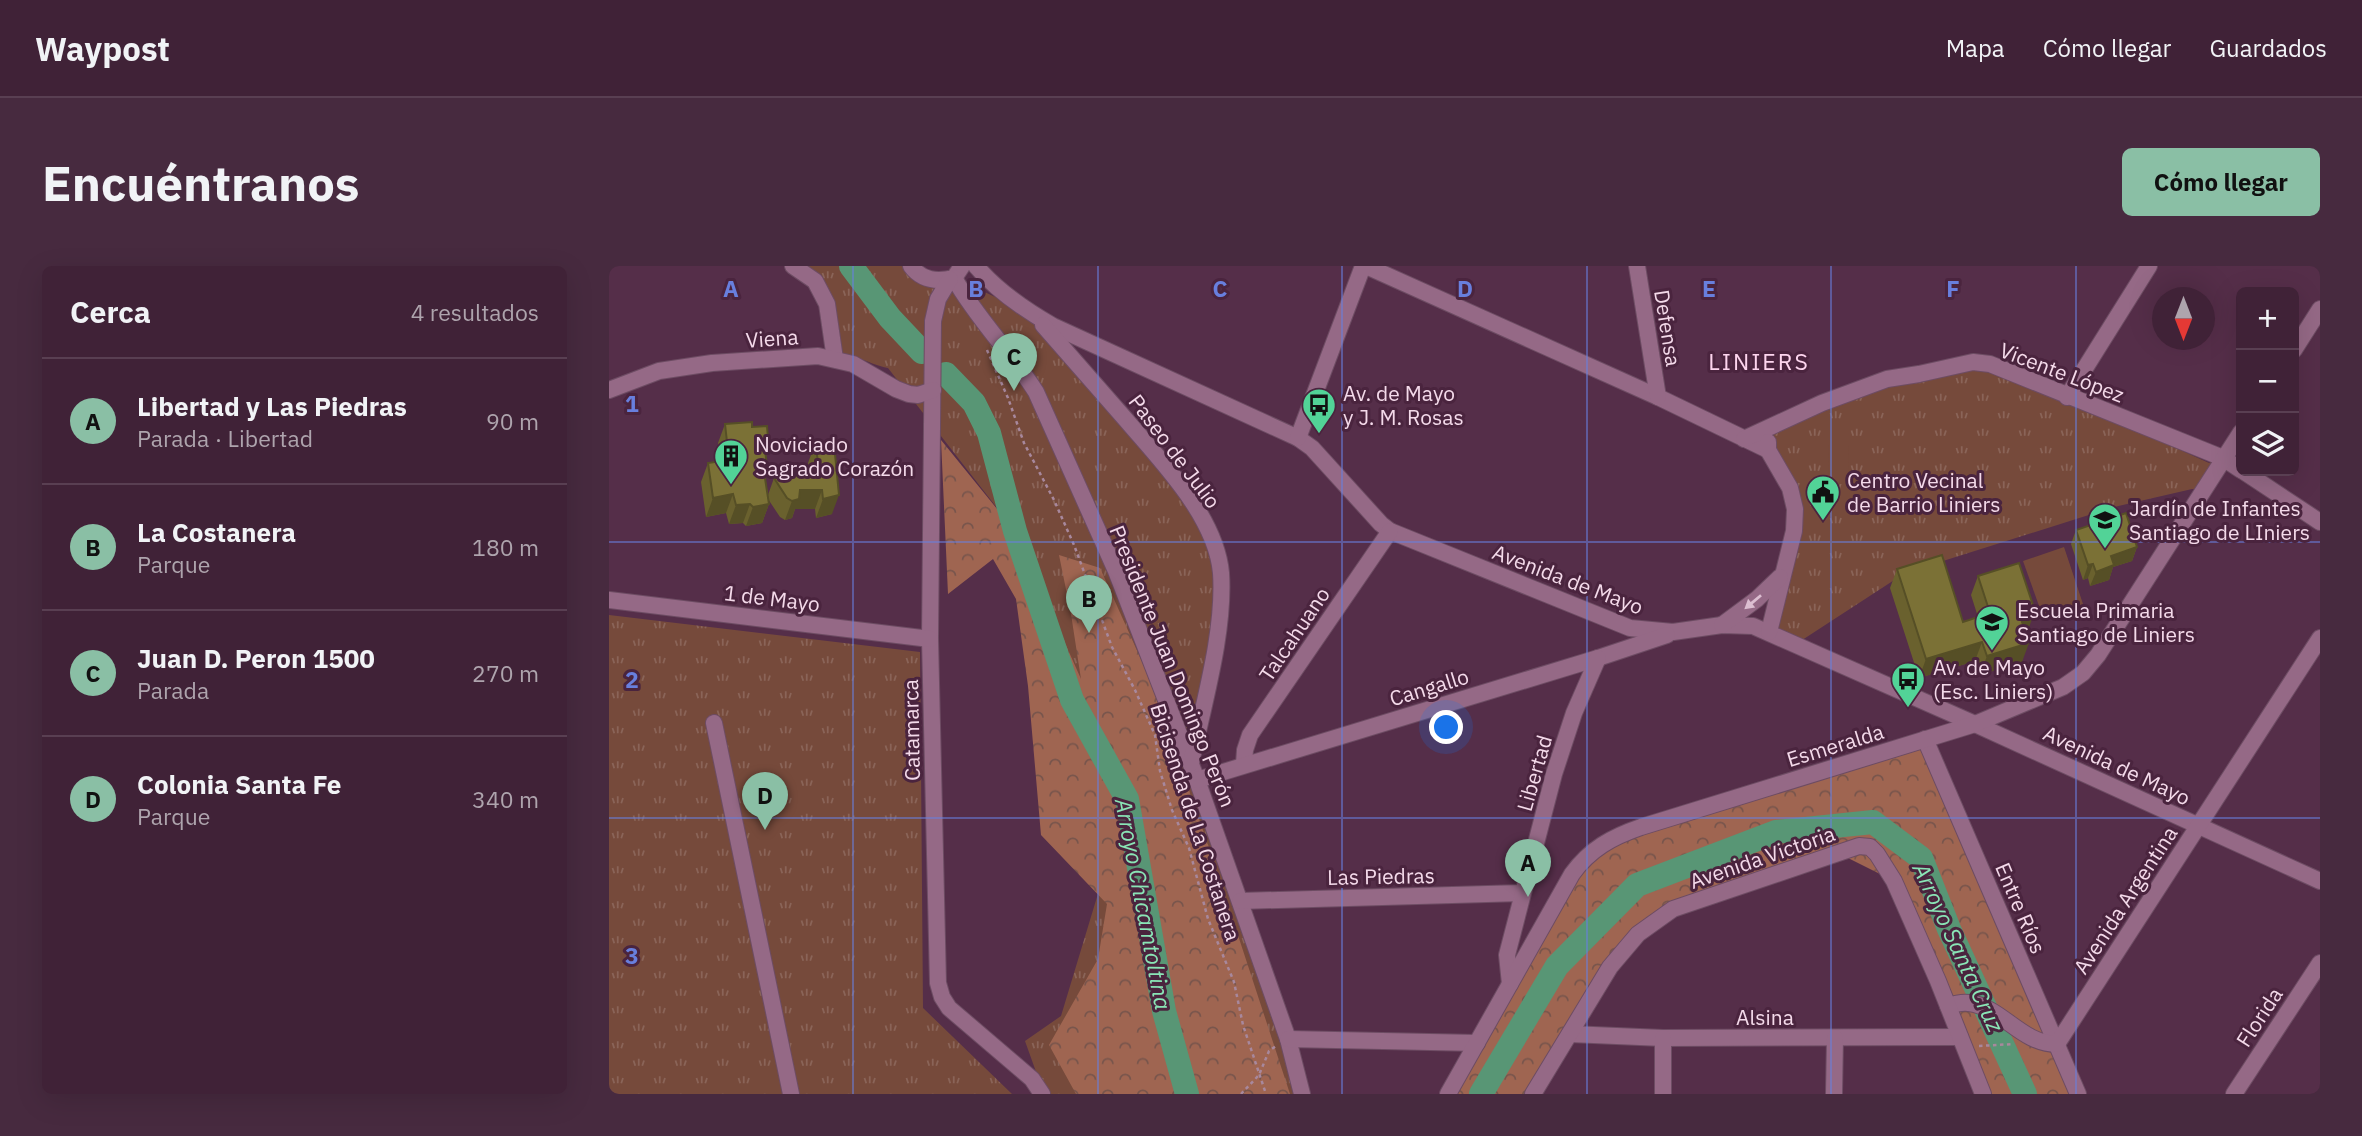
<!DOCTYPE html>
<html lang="es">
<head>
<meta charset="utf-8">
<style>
	body { margin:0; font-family:"IBM Plex Sans",sans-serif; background:#472a3f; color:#f1f3f6 }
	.controls { position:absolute; right:21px; top:21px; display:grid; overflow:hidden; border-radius:10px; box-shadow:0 7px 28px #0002 }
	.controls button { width:63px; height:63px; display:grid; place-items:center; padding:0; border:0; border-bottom:2px solid #593f52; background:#402237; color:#f1f3f6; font:35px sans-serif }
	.compass { position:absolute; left:1543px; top:21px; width:63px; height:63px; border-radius:50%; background:#402237; box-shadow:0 7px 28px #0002; rotate:180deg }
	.you { position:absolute; left:838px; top:462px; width:24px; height:24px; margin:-18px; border:5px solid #fff; border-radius:50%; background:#1a73e8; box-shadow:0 0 0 10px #1a73e833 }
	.badge { display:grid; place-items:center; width:46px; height:46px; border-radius:50%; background:#8abfa5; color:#111; font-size:23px; font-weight:700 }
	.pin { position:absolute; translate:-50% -58px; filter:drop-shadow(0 2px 4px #0008) }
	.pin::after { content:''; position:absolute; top:37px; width:24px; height:21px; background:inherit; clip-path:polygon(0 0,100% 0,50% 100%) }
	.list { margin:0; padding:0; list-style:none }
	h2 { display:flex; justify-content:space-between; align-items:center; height:91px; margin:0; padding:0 28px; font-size:30px }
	h2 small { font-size:23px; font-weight:400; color:#aea4ad }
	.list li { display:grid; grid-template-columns:46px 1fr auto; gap:21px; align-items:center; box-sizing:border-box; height:126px; padding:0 28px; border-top:2px solid #593f52 }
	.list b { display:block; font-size:26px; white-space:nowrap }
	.list p { margin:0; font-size:23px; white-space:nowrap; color:#aea4ad }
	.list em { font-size:23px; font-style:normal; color:#aea4ad }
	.icon { flex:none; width:38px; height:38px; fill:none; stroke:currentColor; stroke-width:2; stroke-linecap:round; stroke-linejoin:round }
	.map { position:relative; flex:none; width:1711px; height:828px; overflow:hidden; border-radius:10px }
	header { display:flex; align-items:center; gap:42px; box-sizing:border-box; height:98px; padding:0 35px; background:#402237; border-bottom:2px solid #593f52 }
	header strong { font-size:33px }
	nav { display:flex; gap:38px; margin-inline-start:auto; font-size:24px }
	.intro { display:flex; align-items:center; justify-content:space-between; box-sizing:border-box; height:168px; padding:0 42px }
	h1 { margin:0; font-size:49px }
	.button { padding:18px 32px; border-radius:10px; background:#8abfa5; color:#111; font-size:24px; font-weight:700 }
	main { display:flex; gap:42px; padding:0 42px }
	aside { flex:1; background:#402237; border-radius:10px; box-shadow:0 7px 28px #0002 }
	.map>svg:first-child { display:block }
	.grass { fill:url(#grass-tufts) }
	.forest { fill:url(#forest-crowns) }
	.pitch { fill:#764a3b }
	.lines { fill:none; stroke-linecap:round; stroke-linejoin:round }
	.river { stroke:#589675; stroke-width:24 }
	.minor-casing { stroke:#6d4c63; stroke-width:18 }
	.path { stroke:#a8889d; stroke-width:2.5; stroke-dasharray:3.5 3.5; stroke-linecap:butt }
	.minor { stroke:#956986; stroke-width:16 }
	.wall { fill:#6a612e }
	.shaded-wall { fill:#564f26 }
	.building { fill:#7b7136; stroke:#564f26; stroke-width:2 }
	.oneway { fill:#dcbed1 }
	.grid { fill:none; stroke:#687fde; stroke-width:2; stroke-opacity:0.55 }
	.labels { text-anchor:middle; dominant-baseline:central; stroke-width:6; stroke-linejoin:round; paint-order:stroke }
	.street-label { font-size:21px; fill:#f4daea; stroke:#4a243e }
	.poi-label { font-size:21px; fill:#f4daea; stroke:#4a243e; text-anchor:start }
	.neighbourhood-label { font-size:23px; letter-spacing:2px; fill:#fdd5ee; stroke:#4a243e }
	.water-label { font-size:23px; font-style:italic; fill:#8ae5b6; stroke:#4a243e }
	.grid-label { font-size:23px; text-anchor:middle; font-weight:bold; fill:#687fde; stroke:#4a243e; stroke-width:6; stroke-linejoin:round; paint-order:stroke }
</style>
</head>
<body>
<header>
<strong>Waypost</strong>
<nav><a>Mapa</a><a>Cómo llegar</a><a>Guardados</a></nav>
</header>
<div class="intro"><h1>Encuéntranos</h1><a class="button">Cómo llegar</a></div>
<main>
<aside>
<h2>Cerca<small>4 resultados</small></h2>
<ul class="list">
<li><span class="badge">A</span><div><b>Libertad y Las Piedras</b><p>Parada · Libertad</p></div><em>90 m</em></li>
<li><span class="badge">B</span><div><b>La Costanera</b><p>Parque</p></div><em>180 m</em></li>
<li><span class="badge">C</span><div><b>Juan D. Peron 1500</b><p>Parada</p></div><em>270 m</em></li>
<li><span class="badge">D</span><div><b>Colonia Santa Fe</b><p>Parque</p></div><em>340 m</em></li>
</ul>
</aside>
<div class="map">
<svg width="1711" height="828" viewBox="0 0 1711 828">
	<defs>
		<pattern id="grass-tufts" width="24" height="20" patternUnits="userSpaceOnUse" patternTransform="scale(1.75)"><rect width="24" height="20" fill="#764a3b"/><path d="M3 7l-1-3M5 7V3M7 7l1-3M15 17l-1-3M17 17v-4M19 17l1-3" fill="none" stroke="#8a6458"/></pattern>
		<pattern id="forest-crowns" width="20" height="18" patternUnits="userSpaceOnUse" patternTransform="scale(1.75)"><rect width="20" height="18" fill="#9f6551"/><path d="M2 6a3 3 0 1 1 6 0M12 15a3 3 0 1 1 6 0" fill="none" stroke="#78554c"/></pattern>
	</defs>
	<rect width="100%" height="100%" fill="#552e49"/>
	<g class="grass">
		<path d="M194 0H302L345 12 425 49 593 253 612 307 582 497 693 828H435L416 775 452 750 501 588 406 265 279 102C259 98 250 89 230 88L217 24Z"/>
		<polygon points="1381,98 1600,197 1614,192 1600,217 1593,211 1596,223 1583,223 1505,241 1296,307 1187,378 1160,366 1186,243 1159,184 1161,160 1278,113"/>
		<polygon points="0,349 311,386 314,742 403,828 0,828"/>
	</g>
	<g class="forest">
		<polygon points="332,174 406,265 472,413 462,348 450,289 491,302 543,418 604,593 681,828 467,828 440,779 489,693 498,638 432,569 419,420 407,333 384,293 339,328"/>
		<polygon points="1316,473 1469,828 1379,828 1285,615 1229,587 1064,643 1029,668 924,828 836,828 983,585"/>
	</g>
	<g class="pitch">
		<polygon points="1219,178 1239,178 1240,218 1220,218"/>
		<polygon points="1455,281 1474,338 1434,351 1414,295"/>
	</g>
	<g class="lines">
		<g class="river">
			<polyline points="242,0 281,52 313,86"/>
			<polyline points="337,108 365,137 380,167 406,265 463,434 518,533 555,745 578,828"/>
			<polyline points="872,828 948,700 1028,619 1167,566 1264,556 1312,592 1340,663 1416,828"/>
		</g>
		<g class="minor-casing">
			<g id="minor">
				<polyline points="184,0 206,15 218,38 226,93"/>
				<path d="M302 0C313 15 328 16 345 12L353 0"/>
				<path d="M367 0C388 25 416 44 444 60L689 172 703 182 772 258 781 265 1021 362 1064 366 1113 359 1144 360 1366 458 1711 615"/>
				<polyline points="757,0 1049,131 1159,184"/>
				<polyline points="1028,0 1049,131"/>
				<path d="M345 12C368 53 402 86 427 126L507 305 588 514 679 773 693 828"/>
				<polyline points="341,13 329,33 324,55 321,373 329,717 333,731 340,742 423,813 433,828"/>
				<path d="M434 59C462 91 490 123 518 155 553 196 607 251 612 307 616 366 594 439 582 497"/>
				<polyline points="1685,84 1711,43"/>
				<polyline points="0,124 50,105 103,97 209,90 244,98 287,123 300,128 309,129 324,124"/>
				<polyline points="1458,131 1540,0"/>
				<polyline points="689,172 754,0"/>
				<polyline points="1135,173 1213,137 1278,113 1310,108 1364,96 1381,98 1614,192 1632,204"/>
				<polyline points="1159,176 1159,184 1181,222 1186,243 1185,265 1160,366"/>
				<polyline points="1634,205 1711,256"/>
				<polyline points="0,334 321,373"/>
				<polyline points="1113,359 1148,333 1171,311"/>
				<polyline points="105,457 182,828"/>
				<polyline points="1316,473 1469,828"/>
				<polyline points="635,498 636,484 641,469 781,265"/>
				<polyline points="588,514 989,392 1058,369"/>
				<polyline points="631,635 913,627"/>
				<polyline points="901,718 898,689 945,508 965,447 989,392"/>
				<path d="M1339 740C1345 738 1353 736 1360 737 1393 741 1412 778 1448 778L1711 372"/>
				<polyline points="961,768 1054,772 1351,771"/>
				<polyline points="679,773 868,777"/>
				<path d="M839 828 963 608C981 583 1003 571 1032 561L1366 458 1454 421 1474 407 1489 389 1632 166"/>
				<polyline points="924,828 1001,701 1029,668 1064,643 1250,580 1261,581 1268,588 1285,615 1329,715 1374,828"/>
				<polyline points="1054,828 1054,772"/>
				<polyline points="1225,828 1226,772"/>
				<polyline points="1625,828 1711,697"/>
			</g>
		</g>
		<g class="path">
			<polyline points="378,84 399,132 415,177 445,234 465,279 503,381 526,424 546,469 551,505 563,544 580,582 599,653 625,716 634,759 657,828"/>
			<polyline points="1370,780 1405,778"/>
			<polyline points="632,828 650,809 660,785 667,780"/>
		</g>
		<use href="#minor" class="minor"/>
	</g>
	<g class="wall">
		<polygon points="116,158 143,161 156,182 158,201 156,209 159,229 165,212 200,207 199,197 206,178 223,248 207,252 206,243 186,243 183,252 176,254 171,251 159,233 160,238 153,257 137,260 134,257 120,258 117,247 97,251 92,216 99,197 111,195 109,177"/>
		<polygon points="1467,264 1528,281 1523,295 1504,301 1500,314 1481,320 1479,312 1474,314 1462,278"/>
		<polygon points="1288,303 1354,356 1369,351 1362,329 1369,310 1419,364 1416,365 1413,396 1371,409 1366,395 1310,412 1281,322"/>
	</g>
	<g class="shaded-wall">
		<polygon points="191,224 213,224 206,243 186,243 183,252 176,254 183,235"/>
		<polygon points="124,228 117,247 97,251 104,232"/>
		<polygon points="230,229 223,248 207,252 214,233"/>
		<polygon points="141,238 134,257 120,258 127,239"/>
		<polygon points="160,238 153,257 137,260 144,241"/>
		<polygon points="1528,281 1523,295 1504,301 1500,314 1481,320 1487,306 1502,290"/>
		<polygon points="1484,298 1479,312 1474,314 1479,299"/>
		<polygon points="1426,345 1419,364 1404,369 1411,350"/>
		<polygon points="1373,376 1366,395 1310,412 1317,393"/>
		<polygon points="1420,377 1413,396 1371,409 1378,390"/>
	</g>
	<g class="building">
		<polygon points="143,156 143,161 158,160 159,172 155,174 158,201 153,193 160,238 144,241 141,238 127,239 124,228 104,232 99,197 120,194 116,158"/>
		<polygon points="206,178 225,178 230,229 214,233 213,224 191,224 190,233 183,235 178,232 165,212 211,206"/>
		<polygon points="1517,247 1528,281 1502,290 1505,299 1487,306 1484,298 1479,299 1467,264"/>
		<polygon points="1333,289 1354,356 1381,347 1369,310 1410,297 1426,345 1411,350 1420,377 1378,390 1373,376 1317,393 1288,303"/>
	</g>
	<defs><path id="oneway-solid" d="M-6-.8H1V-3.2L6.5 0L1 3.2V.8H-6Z" transform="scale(1.75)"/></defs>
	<use class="oneway" href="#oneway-solid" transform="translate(1144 336) rotate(140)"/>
	<path class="grid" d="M244 0V828M489 0V828M733 0V828M978 0V828M1222 0V828M1467 0V828M0 276H1711M0 552H1711"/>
	<defs>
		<g id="bus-pin" transform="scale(1.75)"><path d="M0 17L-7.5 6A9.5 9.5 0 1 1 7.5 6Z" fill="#52d397" stroke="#4a243e"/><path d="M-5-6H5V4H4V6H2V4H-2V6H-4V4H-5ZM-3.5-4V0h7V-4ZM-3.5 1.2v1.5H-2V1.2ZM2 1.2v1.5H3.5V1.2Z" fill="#111"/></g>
		<g id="building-pin" transform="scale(1.75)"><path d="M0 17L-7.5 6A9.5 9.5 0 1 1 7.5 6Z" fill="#52d397" stroke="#4a243e"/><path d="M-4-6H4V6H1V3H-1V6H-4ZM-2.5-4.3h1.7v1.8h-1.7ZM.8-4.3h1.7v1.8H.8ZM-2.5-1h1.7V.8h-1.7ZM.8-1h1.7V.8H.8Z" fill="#111"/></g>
		<g id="civic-pin" transform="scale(1.75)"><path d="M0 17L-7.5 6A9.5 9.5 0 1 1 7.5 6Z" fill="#52d397" stroke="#4a243e"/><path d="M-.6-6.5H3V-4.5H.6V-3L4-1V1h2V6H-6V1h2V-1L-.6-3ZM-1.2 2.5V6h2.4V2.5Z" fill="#111"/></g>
		<g id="school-pin" transform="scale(1.75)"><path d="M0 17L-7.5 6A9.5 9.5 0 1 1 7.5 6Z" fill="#52d397" stroke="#4a243e"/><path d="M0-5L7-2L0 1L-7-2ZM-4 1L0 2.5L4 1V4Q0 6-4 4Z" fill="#111"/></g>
	</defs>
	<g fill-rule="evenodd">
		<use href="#bus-pin" x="710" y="139"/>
		<use href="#building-pin" x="122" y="190"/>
		<use href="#civic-pin" x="1214" y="226"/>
		<use href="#school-pin" x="1496" y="254"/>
		<use href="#school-pin" x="1383" y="356"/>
		<use href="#bus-pin" x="1299" y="413"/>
	</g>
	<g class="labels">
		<g class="street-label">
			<text transform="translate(1059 62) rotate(81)">Defensa</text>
			<text transform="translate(163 72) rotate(-4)">Viena</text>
			<text transform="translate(1453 106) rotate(21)">Vicente López</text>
			<text transform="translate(566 185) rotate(53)">Paseo de Julio</text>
			<text transform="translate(959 313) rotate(21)">Avenida de Mayo</text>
			<text transform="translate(163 332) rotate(7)">1 de Mayo</text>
			<text transform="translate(685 368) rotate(-56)">Talcahuano</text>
			<text transform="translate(564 400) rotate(68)">Presidente Juan Domingo Perón</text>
			<text transform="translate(820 421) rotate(-17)">Cangallo</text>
			<text transform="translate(302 464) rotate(-91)">Catamarca</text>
			<text transform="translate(1226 479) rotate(-17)">Esmeralda</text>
			<text transform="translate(1508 499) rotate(25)">Avenida de Mayo</text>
			<text transform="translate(925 507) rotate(-74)">Libertad</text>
			<text transform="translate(587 556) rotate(72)">Bicisenda de La Costanera</text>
			<text transform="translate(1153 591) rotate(-19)">Avenida Victoria</text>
			<text transform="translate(772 610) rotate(-1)">Las Piedras</text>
			<text transform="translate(1516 634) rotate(-57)">Avenida Argentina</text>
			<text transform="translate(1412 642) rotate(67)">Entre Ríos</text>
			<text x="1156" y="751">Alsina</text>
			<text transform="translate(1650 751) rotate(-57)">Florida</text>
		</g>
		<g class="poi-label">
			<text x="734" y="127">Av. de Mayo<tspan x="734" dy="24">y J. M. Rosas</tspan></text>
			<text x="146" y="178">Noviciado<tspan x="146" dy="24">Sagrado Corazón</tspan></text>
			<text x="1238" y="214">Centro Vecinal<tspan x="1238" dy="24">de Barrio Liniers</tspan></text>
			<text x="1520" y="242">Jardín de Infantes<tspan x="1520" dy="24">Santiago de LIniers</tspan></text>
			<text x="1408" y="344">Escuela Primaria<tspan x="1408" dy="24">Santiago de Liniers</tspan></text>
			<text x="1324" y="401">Av. de Mayo<tspan x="1324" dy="24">(Esc. Liniers)</tspan></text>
		</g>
		<g class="neighbourhood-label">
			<text x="1150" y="95">LINIERS</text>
		</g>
		<g class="water-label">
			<text transform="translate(535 638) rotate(79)">Arroyo Chicamtoltina</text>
			<text transform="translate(1350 681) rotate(65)">Arroyo Santa Cruz</text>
		</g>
	</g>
	<g class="grid-label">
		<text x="122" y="31">A</text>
		<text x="367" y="31">B</text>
		<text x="611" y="31">C</text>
		<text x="856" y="31">D</text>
		<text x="1100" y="31">E</text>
		<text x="1344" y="31">F</text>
		<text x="23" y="146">1</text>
		<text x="23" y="422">2</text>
		<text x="23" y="698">3</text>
	</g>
</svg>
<div class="controls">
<button>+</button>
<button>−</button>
<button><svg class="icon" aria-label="layers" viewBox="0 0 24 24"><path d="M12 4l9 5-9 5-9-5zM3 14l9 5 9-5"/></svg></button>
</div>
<svg class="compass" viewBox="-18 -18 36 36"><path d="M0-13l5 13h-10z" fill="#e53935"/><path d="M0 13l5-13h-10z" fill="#aea4ad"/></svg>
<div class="you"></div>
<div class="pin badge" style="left:919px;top:631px">A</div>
<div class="pin badge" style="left:480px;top:367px">B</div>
<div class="pin badge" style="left:405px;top:125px">C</div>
<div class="pin badge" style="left:156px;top:564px">D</div>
</div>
</main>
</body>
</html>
